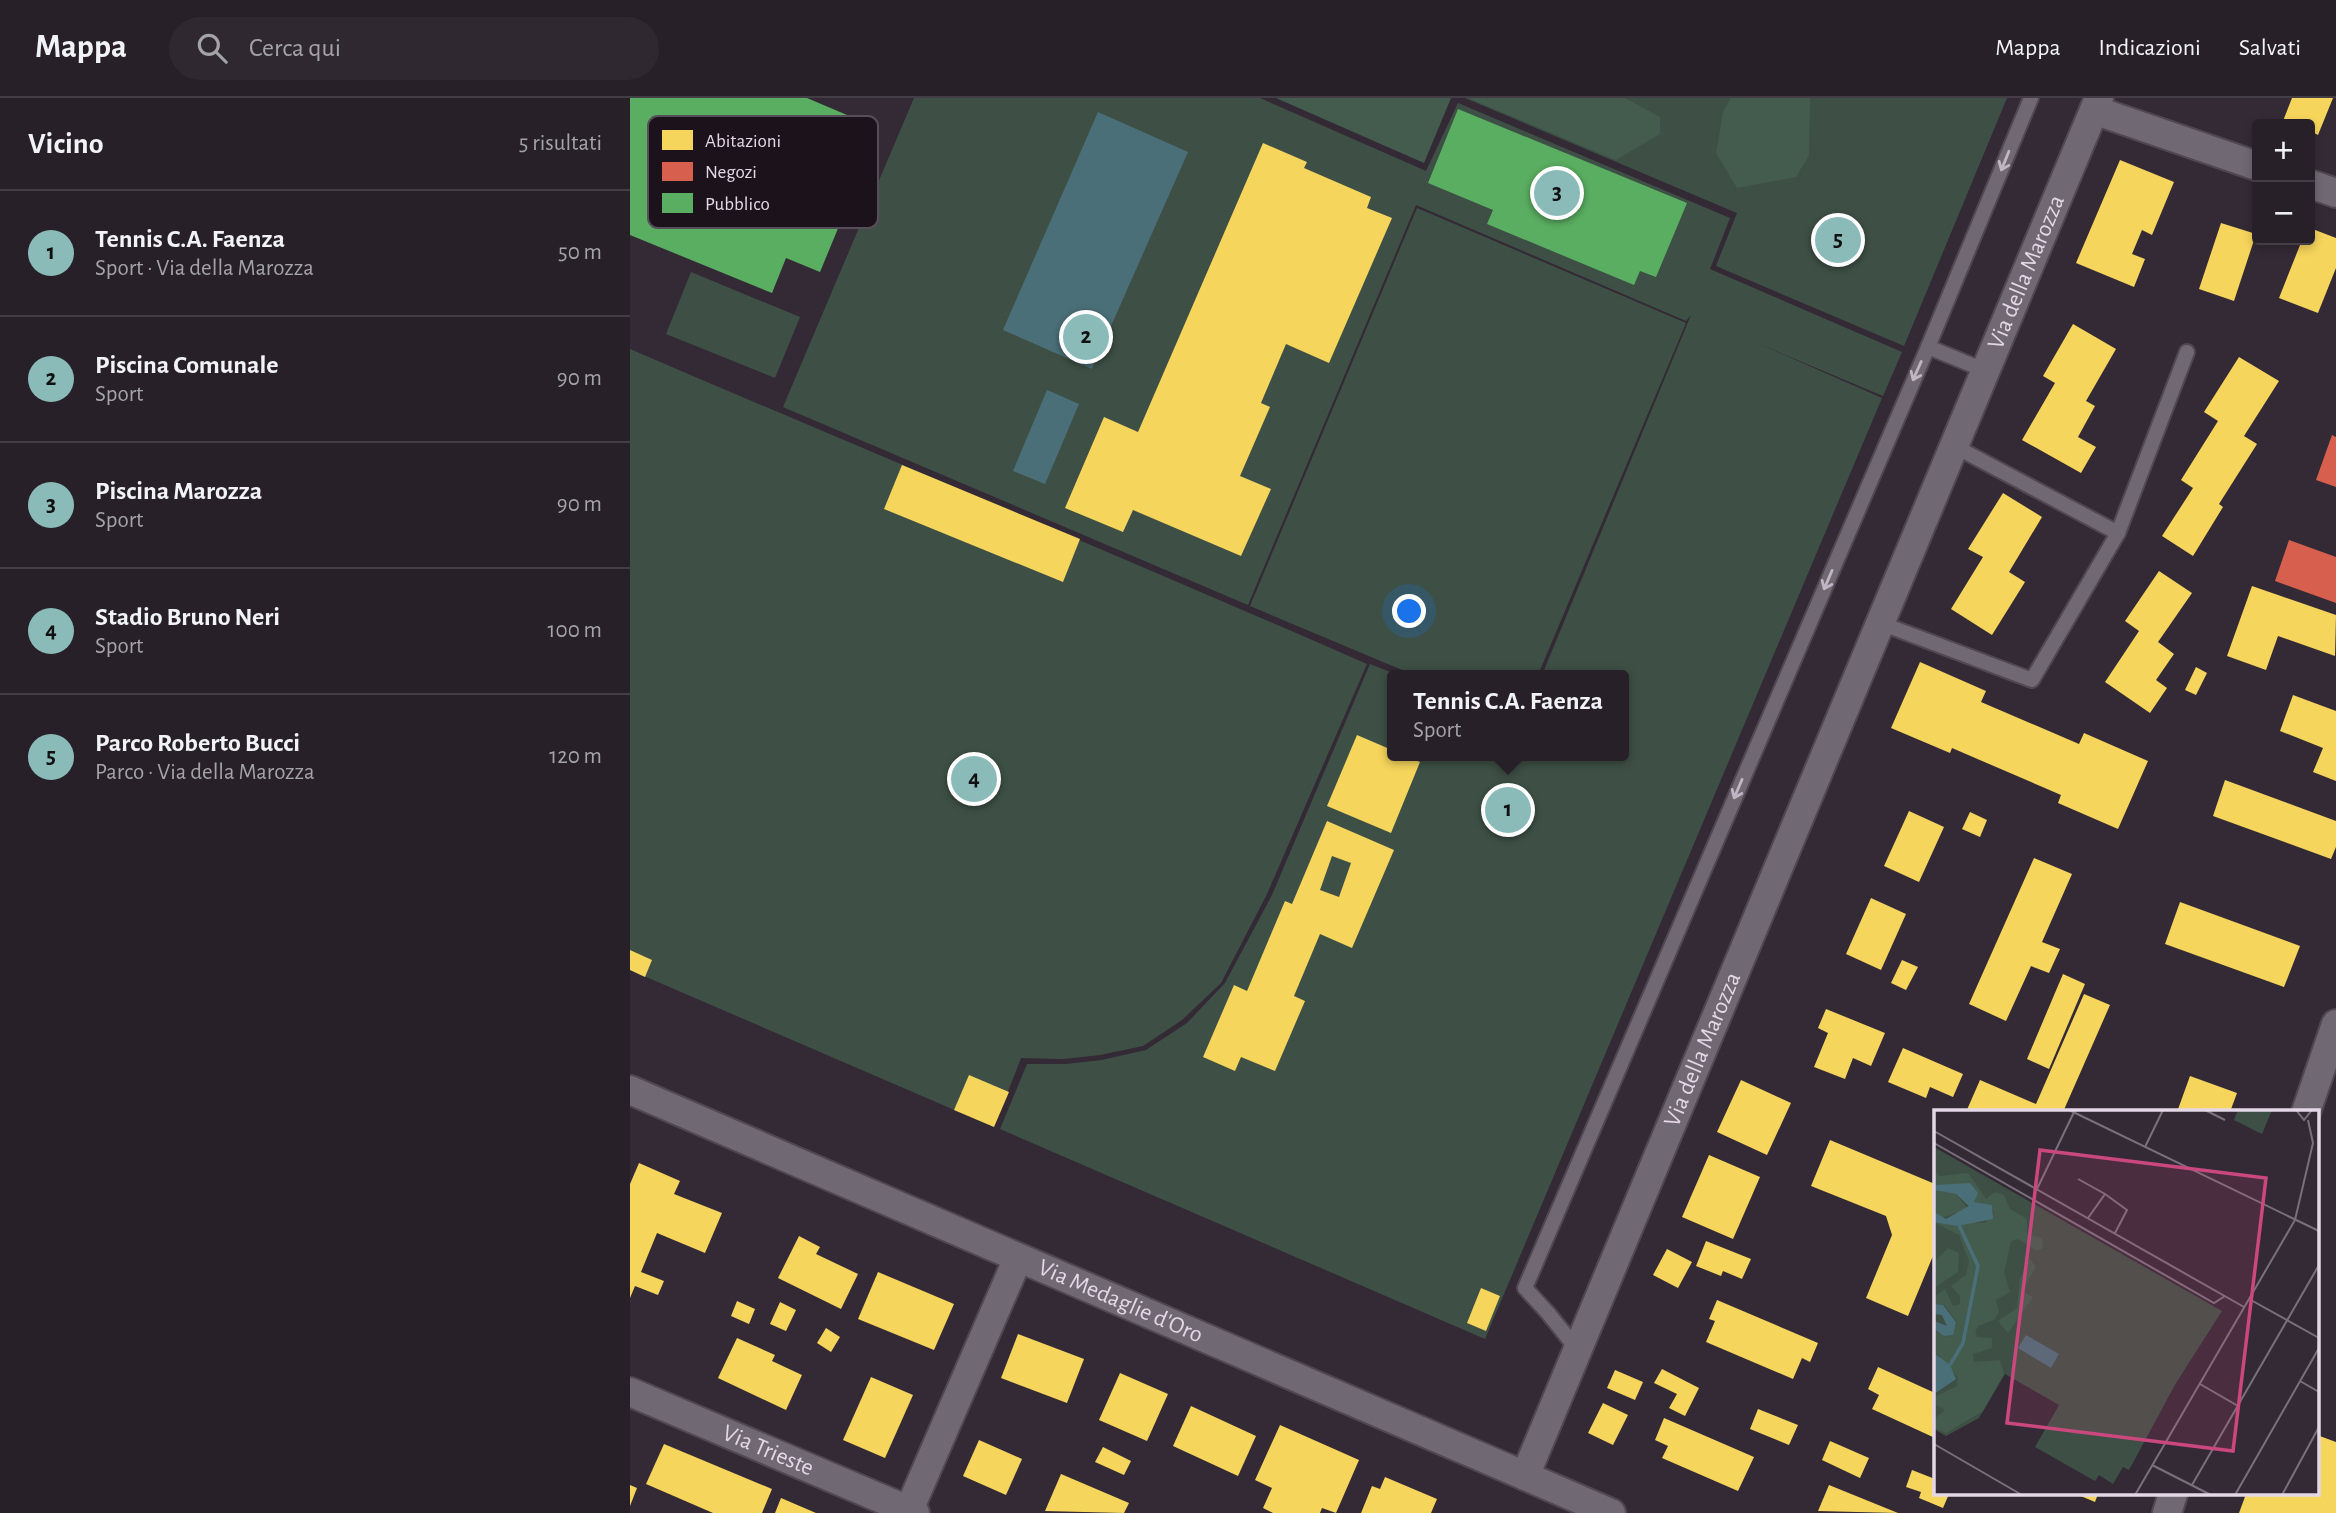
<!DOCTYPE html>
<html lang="it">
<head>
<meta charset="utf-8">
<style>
	body { margin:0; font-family:"Alegreya Sans",sans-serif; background:#2f2830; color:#f1f3f6 }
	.controls { position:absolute; right:21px; top:21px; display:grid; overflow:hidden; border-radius:7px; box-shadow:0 4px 10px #0003 }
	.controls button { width:63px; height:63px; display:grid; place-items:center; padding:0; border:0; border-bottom:2px solid #433e45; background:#272028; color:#f1f3f6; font:35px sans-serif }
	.you { position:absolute; left:780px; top:514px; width:24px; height:24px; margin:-18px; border:5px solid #fff; border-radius:50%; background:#1a73e8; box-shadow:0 0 0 10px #1a73e833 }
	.badge { display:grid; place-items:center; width:46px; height:46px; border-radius:50%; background:#8bbbb9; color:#111; font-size:23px; font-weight:700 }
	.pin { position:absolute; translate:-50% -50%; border:4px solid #fff; box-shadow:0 2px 7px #0006 }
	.popup { position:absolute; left:757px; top:572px; width:242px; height:91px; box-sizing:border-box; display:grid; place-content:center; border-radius:7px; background:#272028; filter:drop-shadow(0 2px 5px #0005); font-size:23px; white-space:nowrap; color:#a4a3a8 }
	.popup b { font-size:26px; color:#f1f3f6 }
	.popup::after { content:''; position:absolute; left:50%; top:100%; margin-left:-14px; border:14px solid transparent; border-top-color:#272028 }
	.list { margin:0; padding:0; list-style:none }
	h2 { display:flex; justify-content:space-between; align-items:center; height:91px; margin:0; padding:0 28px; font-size:30px }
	h2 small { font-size:23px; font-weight:400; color:#a4a3a8 }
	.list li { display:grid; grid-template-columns:46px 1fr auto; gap:21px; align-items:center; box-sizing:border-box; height:126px; padding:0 28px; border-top:2px solid #433e45 }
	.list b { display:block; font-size:26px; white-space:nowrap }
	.list p { margin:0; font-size:23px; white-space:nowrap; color:#a4a3a8 }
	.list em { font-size:23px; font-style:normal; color:#a4a3a8 }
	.icon { flex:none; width:38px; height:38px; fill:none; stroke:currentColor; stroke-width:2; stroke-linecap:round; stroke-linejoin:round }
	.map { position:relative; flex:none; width:1706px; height:1415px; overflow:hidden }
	header { display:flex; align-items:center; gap:42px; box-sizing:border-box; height:98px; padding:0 35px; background:#272028; border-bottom:2px solid #433e45 }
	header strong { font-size:33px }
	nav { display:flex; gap:38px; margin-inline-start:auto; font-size:24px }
	.search { width:490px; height:63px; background:#2f2830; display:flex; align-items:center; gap:18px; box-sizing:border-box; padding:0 24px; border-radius:38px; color:#a4a3a8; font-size:26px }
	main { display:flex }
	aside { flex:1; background:#272028 }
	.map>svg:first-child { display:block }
	.green { fill:#3e5045 }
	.forest { fill:#435c4d }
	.water { fill:#4b6f78 }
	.homes { fill:#f6d55c; fill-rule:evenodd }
	.shops { fill:#d6604d }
	.public { fill:#5aae61 }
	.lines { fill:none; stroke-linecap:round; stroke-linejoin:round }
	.lane-casing { stroke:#504751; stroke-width:18 }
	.street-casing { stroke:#504751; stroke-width:32 }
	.lane { stroke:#706872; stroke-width:14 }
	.street { stroke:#706872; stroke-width:28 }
	.oneway { stroke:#c1b6c3 }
	.labels { text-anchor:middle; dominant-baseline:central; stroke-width:7; stroke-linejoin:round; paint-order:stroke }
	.street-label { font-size:24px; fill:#e4d8e6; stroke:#1b121c }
	.inset-river { fill:none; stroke:#4b6f78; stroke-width:3.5 }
	.inset-road { fill:none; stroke:#7a707c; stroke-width:2 }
	.view { fill:#ca487e; fill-opacity:0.15; stroke:#ca487e; stroke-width:3.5 }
	.inset-edge { fill:none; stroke:#e4d8e6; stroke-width:3.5 }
	.key { fill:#1b121c; stroke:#574d59; stroke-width:2 }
	.key-label { font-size:19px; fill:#e4d8e6 }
</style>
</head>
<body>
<header>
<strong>Mappa</strong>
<div class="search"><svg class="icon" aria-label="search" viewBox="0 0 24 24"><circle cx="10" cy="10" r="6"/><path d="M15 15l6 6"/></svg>Cerca qui</div>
<nav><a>Mappa</a><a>Indicazioni</a><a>Salvati</a></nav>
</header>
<main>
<aside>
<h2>Vicino<small>5 risultati</small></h2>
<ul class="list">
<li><span class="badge">1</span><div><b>Tennis C.A. Faenza</b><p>Sport · Via della Marozza</p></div><em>50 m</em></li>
<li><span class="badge">2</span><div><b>Piscina Comunale</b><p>Sport</p></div><em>90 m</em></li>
<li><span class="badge">3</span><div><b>Piscina Marozza</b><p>Sport</p></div><em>90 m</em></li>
<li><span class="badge">4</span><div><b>Stadio Bruno Neri</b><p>Sport</p></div><em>100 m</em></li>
<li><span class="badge">5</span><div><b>Parco Roberto Bucci</b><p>Parco · Via della Marozza</p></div><em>120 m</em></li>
</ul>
</aside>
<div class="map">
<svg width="1706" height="1415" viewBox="0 0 1706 1415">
	<rect width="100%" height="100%" fill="#342a36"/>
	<g class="green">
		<polygon points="284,0 630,0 796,73 828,5 1100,120 1080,171 1272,254 1253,298 1129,246 1252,300 855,1241 370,1031 397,966 436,966 472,962 516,952 557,925 595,885 642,797 740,566 768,577 762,577 762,658 994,658 994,577 912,577 1061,217 1056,223 786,107 618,507 153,309"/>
		<polygon points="835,0 1377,0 1274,248 1086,168 1107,115"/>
		<polygon points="787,110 1056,225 908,577 784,577 620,508"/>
		<polygon points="61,174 170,219 145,280 36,236"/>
		<path d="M0 251C245 356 492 459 737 566L637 796 591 885 552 922 513 948 470 957 433 961 391 960 364 1029 0 872Z"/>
	</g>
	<g class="forest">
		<polygon points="646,0 821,0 794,65"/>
		<polygon points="838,0 995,0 1030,19 1030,36 986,62"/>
		<polygon points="1101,0 1180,0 1179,57 1166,79 1107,90 1086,55 1093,14"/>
	</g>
	<g class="water">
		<polygon points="468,14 558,54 462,271 373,232"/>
		<polygon points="417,292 449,306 415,386 383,373"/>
	</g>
	<g class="homes">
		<polygon points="1662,0 1703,0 1688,37 1680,33 1680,26 1662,26 1653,23"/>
		<polygon points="633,45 677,64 674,70 741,99 737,110 762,120 699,265 656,246 631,305 640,309 610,378 641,391 611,458 503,412 493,434 435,410 474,319 508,334"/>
		<polygon points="1490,62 1544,84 1522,137 1512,132 1502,156 1515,161 1504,189 1446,165"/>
		<polygon points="1591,125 1626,136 1604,203 1569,191"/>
		<polygon points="1680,130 1706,140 1706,170 1688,215 1649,200 1672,142 1680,142"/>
		<polygon points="1443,226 1486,251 1456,303 1465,308 1448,339 1466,349 1451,375 1392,342 1425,285 1413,278"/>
		<polygon points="1609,259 1649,283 1614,338 1627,346 1589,406 1593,409 1563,458 1532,438 1563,390 1551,382 1588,323 1574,314"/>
		<polygon points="272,367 450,441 433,484 254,411"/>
		<polygon points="1373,395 1412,419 1379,474 1395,484 1362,537 1321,511 1353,459 1338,451"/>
		<polygon points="1529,473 1562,495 1528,544 1544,556 1526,582 1537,590 1520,615 1475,584 1509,533 1495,523"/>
		<polygon points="1622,488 1706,517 1705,558 1648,538 1636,572 1597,558"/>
		<polygon points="1290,564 1356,593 1351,604 1449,646 1454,635 1518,663 1488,731 1428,705 1431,697 1322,650 1320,655 1261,630"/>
		<polygon points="1566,569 1577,575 1566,597 1555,592"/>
		<polygon points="1663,597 1706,613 1706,683 1683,674 1693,650 1650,633"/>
		<polygon points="727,637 762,652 762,658 775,658 790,664 761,735 697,708"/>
		<polygon points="1595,682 1706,723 1706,749 1701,761 1583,718"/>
		<polygon points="1279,713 1314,729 1289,784 1254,768"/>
		<polygon points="1340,714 1357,722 1350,739 1332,731"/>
		<path d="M697 723 764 752 722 850 690 836 664 898 675 903 645 973 611 959 605 973 573 959 604 887 617 893 655 803 662 806ZM702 758 721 765 709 799 690 792Z"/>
		<polygon points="1404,760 1442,776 1412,844 1430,851 1419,875 1401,868 1376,923 1339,906"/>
		<polygon points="1241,800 1276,816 1251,872 1216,856"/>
		<polygon points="1550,804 1670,848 1654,889 1535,846"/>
		<polygon points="0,852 22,862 15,879 0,872"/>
		<polygon points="1272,862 1288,869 1276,892 1261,885"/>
		<polygon points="1433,876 1455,886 1419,971 1397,961"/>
		<polygon points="1454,896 1480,907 1433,1014 1336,1014 1350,982 1406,1006"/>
		<polygon points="1196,911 1255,935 1241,968 1223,960 1215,981 1184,969 1198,935 1188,930"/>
		<polygon points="1273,950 1333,976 1323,999 1300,989 1296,1000 1258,984"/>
		<polygon points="339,977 379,994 364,1029 324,1012"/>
		<polygon points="1560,978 1607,995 1600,1014 1547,1014"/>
		<polygon points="1111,982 1161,1005 1137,1057 1087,1034"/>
		<polygon points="1200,1042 1305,1086 1305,1153 1278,1218 1236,1200 1262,1137 1256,1118 1181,1088"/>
		<polygon points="1079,1057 1130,1079 1103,1141 1052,1119"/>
		<polygon points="9,1065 50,1083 44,1096 92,1115 75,1155 27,1135 11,1174 34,1183 28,1197 5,1188 0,1200 0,1086"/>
		<polygon points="169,1138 190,1149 186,1156 228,1176 211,1211 148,1180"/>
		<polygon points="1076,1143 1121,1161 1112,1181 1093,1173 1091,1178 1066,1168"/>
		<polygon points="1037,1151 1062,1164 1048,1190 1023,1177"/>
		<polygon points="248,1174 324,1206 304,1252 228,1221"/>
		<polygon points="851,1190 870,1198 856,1233 837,1225"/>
		<polygon points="1087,1202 1188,1245 1180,1264 1172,1260 1163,1281 1076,1244 1085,1223 1079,1221"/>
		<polygon points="107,1203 125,1211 119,1226 101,1218"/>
		<polygon points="150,1204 166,1212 156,1233 140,1226"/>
		<polygon points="196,1230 210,1239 201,1254 187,1245"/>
		<polygon points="388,1236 454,1261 437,1305 371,1280"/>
		<polygon points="107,1240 145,1257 142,1263 172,1277 156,1312 88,1280"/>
		<polygon points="1248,1269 1305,1295 1305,1340 1242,1311 1249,1297 1238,1291"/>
		<polygon points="1032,1271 1069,1290 1055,1318 1039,1310 1047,1296 1024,1285"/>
		<polygon points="985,1272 1013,1284 1005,1302 977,1290"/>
		<polygon points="490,1275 538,1296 517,1343 469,1322"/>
		<polygon points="241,1279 283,1297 255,1360 213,1342"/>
		<polygon points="973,1305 998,1317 983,1347 958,1335"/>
		<polygon points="561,1308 626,1338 608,1378 543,1348"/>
		<polygon points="1128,1311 1168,1327 1159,1347 1120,1331"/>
		<polygon points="1034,1320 1124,1359 1108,1393 1032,1360 1038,1348 1025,1342"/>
		<polygon points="650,1327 729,1362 706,1415 692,1410 690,1415 643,1415 633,1410 642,1390 625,1382"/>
		<polygon points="1687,1337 1706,1344 1706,1415 1609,1415 1616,1396 1687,1396"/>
		<polygon points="349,1342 392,1361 376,1397 333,1378"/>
		<polygon points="1200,1343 1239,1360 1230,1380 1192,1362"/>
		<polygon points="34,1346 142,1391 132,1415 83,1415 16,1386"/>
		<polygon points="473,1349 501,1363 494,1377 465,1364"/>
		<polygon points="1282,1372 1305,1381 1305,1396 1319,1396 1313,1410 1289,1400 1291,1394 1276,1389"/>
		<polygon points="431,1376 499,1405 494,1415 415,1413"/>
		<polygon points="755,1379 807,1401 801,1415 731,1415 742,1388 750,1391"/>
		<polygon points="0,1387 7,1390 0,1408"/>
		<polygon points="1199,1387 1268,1415 1267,1415 1188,1413"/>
		<polygon points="1446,1396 1468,1396 1465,1404"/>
		<polygon points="151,1400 186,1415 145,1415"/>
	</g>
	<g class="shops">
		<polygon points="1702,337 1706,339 1706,389 1686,382"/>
		<polygon points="1659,442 1706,459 1706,505 1645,483"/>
	</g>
	<g class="public">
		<polygon points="0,0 177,0 217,17 201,57 233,70 190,174 156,160 142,195 0,137"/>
		<polygon points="828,11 1057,105 1026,179 1010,173 1004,187 857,126 863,112 798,85"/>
	</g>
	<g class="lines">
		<g class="lane-casing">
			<g id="lane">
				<polyline points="1298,249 1354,272"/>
				<polyline points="1324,348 1488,435 1557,254"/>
				<polyline points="1250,525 1402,582 1488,435"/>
				<polyline points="947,1251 918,1215 895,1190 1298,249 1401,0"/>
			</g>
		</g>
		<g class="street-casing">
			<g id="street">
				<polyline points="1464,12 1627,68"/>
				<polyline points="1680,86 1706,95"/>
				<path id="s1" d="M0 992 981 1415"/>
				<polyline points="1676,1014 1706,926"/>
				<path id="s2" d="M0 1294 285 1415"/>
				<path id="s3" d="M895 1378 1469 0"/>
				<polyline points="279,1412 388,1160"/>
				<polyline points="1537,1415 1543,1396"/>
			</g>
		</g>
		<use href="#lane" class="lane"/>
		<use href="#street" class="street"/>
	</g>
	<defs><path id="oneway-shaft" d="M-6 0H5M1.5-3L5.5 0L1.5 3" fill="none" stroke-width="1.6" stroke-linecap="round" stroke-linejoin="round" transform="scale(1.75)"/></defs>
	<g class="oneway">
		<use href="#oneway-shaft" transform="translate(1375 63) rotate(112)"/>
		<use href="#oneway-shaft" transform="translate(1287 273) rotate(114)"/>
		<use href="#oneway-shaft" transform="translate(1198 482) rotate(113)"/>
		<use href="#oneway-shaft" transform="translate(1108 691) rotate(113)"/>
	</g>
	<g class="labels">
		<g class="street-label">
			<text stroke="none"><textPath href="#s3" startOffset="1304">Via della Marozza</textPath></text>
			<text stroke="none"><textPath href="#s3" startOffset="462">Via della Marozza</textPath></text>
			<text stroke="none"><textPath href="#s1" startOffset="534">Via Medaglie d'Oro</textPath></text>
			<text stroke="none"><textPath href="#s2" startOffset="150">Via Trieste</textPath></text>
		</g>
	</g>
	<g transform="translate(1304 1012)">
		<rect width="385" height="385" fill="#342a36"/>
		<path d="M304 0H338L328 24 300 10ZM0 37 288 201 242 273 195 360 189 357 179 374 165 365 161 371 101 337 141 267 125 295 71 264 45 308 12 326 0 319Z" fill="#3e5045"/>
		<path d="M0 60 6 66 34 63 52 89 61 82 70 85 76 99 93 109V124L108 128 109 138 103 141 84 129 77 131 70 162 76 182 62 190 65 202 60 210 44 216 41 223 43 227 58 228V238L39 244 40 252 66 250 70 264 49 301 12 323 0 318V309L11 300 0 294V287L23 276 24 268 0 241V221L16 227 23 212 10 195 0 193V187L11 179 19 196 26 194V186L17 176 32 165 35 151 25 125 0 112 51 113 60 104 58 98 40 92 42 81 28 74 0 75ZM0 80 22 84 34 99 7 108 0 102ZM14 138 25 143 24 162 0 178V152ZM96 149 102 157 88 181 99 187 74 223 64 211 83 198 86 168Z" fill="#435c4d"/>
		<path d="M36 73 44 83 40 92 58 95 59 109 23 116 0 112V102L12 109 35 96 22 84 0 80V75ZM0 194 9 195 22 212 19 225 10 226 0 219V211L13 216 8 205 0 204ZM92 225 125 244 117 258 84 238ZM0 243 16 255 22 269 0 284Z" fill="#4b6f78"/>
		<path class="inset-river" d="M16 255 29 233 44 156 25 115"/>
		<path class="inset-road" d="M135 0 385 121M271 0 291 10M362 0 370 10 378 0M0 21 310 197M0 33 280 193 291 186M211 37 229 0M144 69 171 84 154 108M103 79 141 0M171 84 193 100 181 123M315 189 385 228M366 271 385 282M266 274 304 296M0 334 88 385M218 355 277 385M258 375 385 155M201 385 361 110 379 33 374 10M301 385 385 238M348 385 385 317"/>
		<path class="view" d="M106 40 332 68 299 341 73 313Z"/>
		<rect width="385" height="385" class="inset-edge"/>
	</g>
	<rect x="18" y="18" width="230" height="112" rx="10" class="key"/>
	<rect x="32" y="32" width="31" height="20" fill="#f6d55c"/>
	<rect x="32" y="64" width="31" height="19" fill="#d6604d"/>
	<rect x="32" y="95" width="31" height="20" fill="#5aae61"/>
	<g class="key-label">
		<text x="75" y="49">Abitazioni</text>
		<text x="75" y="80">Negozi</text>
		<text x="75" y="112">Pubblico</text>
	</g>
</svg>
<div class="controls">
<button>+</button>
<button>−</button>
</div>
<div class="you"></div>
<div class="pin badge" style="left:878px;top:712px">1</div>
<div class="popup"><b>Tennis C.A. Faenza</b>Sport</div>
<div class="pin badge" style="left:456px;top:239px">2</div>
<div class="pin badge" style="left:927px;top:95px">3</div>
<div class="pin badge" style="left:344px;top:681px">4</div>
<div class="pin badge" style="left:1208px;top:142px">5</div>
</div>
</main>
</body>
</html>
